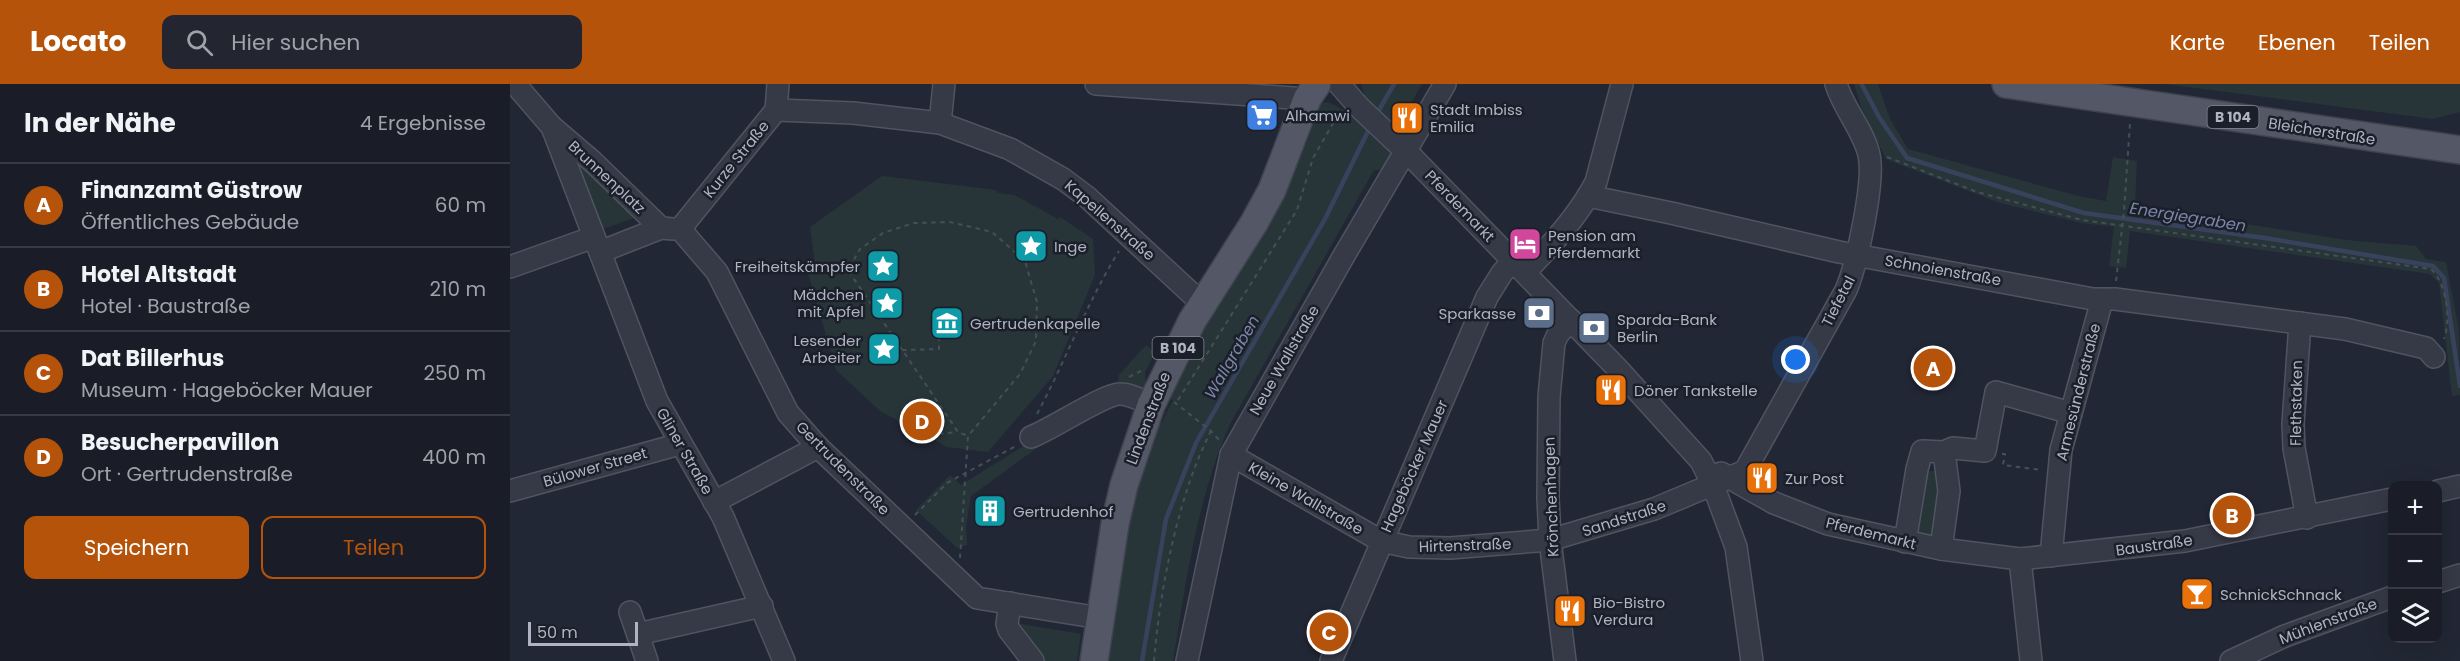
<!DOCTYPE html>
<html lang="de">
<head>
<meta charset="utf-8">
<style>
	body { margin:0; font-family:Poppins,sans-serif; background:#232630; color:#f1f3f6 }
	.controls { position:absolute; right:18px; bottom:18px; display:grid; overflow:hidden; border-radius:12px; box-shadow:0 6px 24px #0002 }
	.controls button { width:54px; height:54px; display:grid; place-items:center; padding:0; border:0; border-bottom:2px solid #383b45; background:#1a1d28; color:#f1f3f6; font:30px sans-serif }
	.scale { position:absolute; left:18px; bottom:15px; width:110px; box-sizing:border-box; padding-left:6px; border:3px solid #b0b4c2; border-top:0; font-size:16px; line-height:21px; white-space:nowrap; color:#b0b4c2; -webkit-text-stroke:4px #1b1f2a; paint-order:stroke }
	.you { position:absolute; left:1286px; top:276px; width:21px; height:21px; margin:-15px; border:4px solid #fff; border-radius:50%; background:#1a73e8; box-shadow:0 0 0 9px #1a73e833 }
	.badge { display:grid; place-items:center; width:39px; height:39px; border-radius:50%; background:#b45309; color:#fff; font-size:20px; font-weight:700 }
	.pin { position:absolute; translate:-50% -50%; border:3px solid #fff; box-shadow:0 2px 6px #0006 }
	.list { margin:0; padding:0; list-style:none }
	h2 { display:flex; justify-content:space-between; align-items:center; height:78px; margin:0; padding:0 24px; font-size:26px }
	h2 small { font-size:20px; font-weight:400; color:#9fa2a8 }
	.list li { display:grid; grid-template-columns:39px 1fr auto; gap:18px; align-items:center; box-sizing:border-box; height:84px; padding:0 24px; border-top:2px solid #383b45 }
	.list b { display:block; font-size:22px; white-space:nowrap }
	.list p { margin:0; font-size:20px; white-space:nowrap; color:#9fa2a8 }
	.list em { font-size:20px; font-style:normal; color:#9fa2a8 }
	.actions { display:flex; gap:12px; padding:18px 24px }
	.actions a { flex:1; padding:14px 0; border:2px solid #b45309; border-radius:12px; text-align:center; font-size:21px; color:#b45309 }
	.actions .main { background:#b45309; color:#fff }
	.icon { flex:none; width:33px; height:33px; fill:none; stroke:currentColor; stroke-width:2; stroke-linecap:round; stroke-linejoin:round }
	.map { position:relative; flex:none; width:1950px; height:577px; overflow:hidden }
	header { display:flex; align-items:center; gap:36px; box-sizing:border-box; height:84px; padding:0 30px; background:#b45309; color:#fff }
	header strong { font-size:28px }
	nav { display:flex; gap:33px; margin-inline-start:auto; font-size:21px }
	.search { width:420px; height:54px; background:#232630; display:flex; align-items:center; gap:15px; box-sizing:border-box; padding:0 21px; border-radius:12px; color:#9fa2a8; font-size:22px }
	main { display:flex }
	aside { flex:1; background:#1a1d28 }
	.map>svg:first-child { display:block }
	.green { fill:#273539 }
	.lines { fill:none; stroke-linecap:round; stroke-linejoin:round }
	.stream { stroke:#39425d; stroke-width:4.5 }
	.minor-casing { stroke:#505461; stroke-width:24 }
	.major-casing { stroke:#3f434f; stroke-width:30 }
	.path { stroke:#445056; stroke-width:2; stroke-dasharray:4.5 4.5; stroke-linecap:butt }
	.minor { stroke:#363946; stroke-width:21 }
	.major { stroke:#545866; stroke-width:27 }
	.labels { text-anchor:middle; dominant-baseline:central; stroke-width:5; stroke-linejoin:round; paint-order:stroke }
	.shield { fill:#1b1f2a; stroke:#838794; stroke-width:1.5 }
	.shield-label { font-size:14px; font-weight:bold; fill:#b0b4c2 }
	.poi-label { font-size:15px; fill:#b0b4c2; stroke:#1b1f2a; text-anchor:start }
	.street-label { font-size:15px; fill:#b0b4c2; stroke:#1b1f2a }
	.water-label { font-size:16px; font-style:italic; fill:#7b86a8; stroke:#1b1f2a }
</style>
</head>
<body>
<header>
<strong>Locato</strong>
<div class="search"><svg class="icon" aria-label="search" viewBox="0 0 24 24"><circle cx="10" cy="10" r="6"/><path d="M15 15l6 6"/></svg>Hier suchen</div>
<nav><a>Karte</a><a>Ebenen</a><a>Teilen</a></nav>
</header>
<main>
<aside>
<h2>In der Nähe<small>4 Ergebnisse</small></h2>
<ul class="list">
<li><span class="badge">A</span><div><b>Finanzamt Güstrow</b><p>Öffentliches Gebäude</p></div><em>60 m</em></li>
<li><span class="badge">B</span><div><b>Hotel Altstadt</b><p>Hotel · Baustraße</p></div><em>210 m</em></li>
<li><span class="badge">C</span><div><b>Dat Billerhus</b><p>Museum · Hageböcker Mauer</p></div><em>250 m</em></li>
<li><span class="badge">D</span><div><b>Besucherpavillon</b><p>Ort · Gertrudenstraße</p></div><em>400 m</em></li>
</ul>
<div class="actions"><a class="main">Speichern</a><a>Teilen</a></div>
</aside>
<div class="map">
<svg width="1950" height="577" viewBox="0 0 1950 577">
	<rect width="100%" height="100%" fill="#222735"/>
	<g class="green">
		<polygon points="851,0 912,0 887,44 856,15"/>
		<polygon points="1344,0 1368,0 1380,35 1398,65 1568,112 1596,117 1603,73 1627,77 1625,122 1836,156 1906,162 1916,175 1936,178 1949,247 1950,311 1942,312 1929,199 1920,190 1620,147 1616,184 1599,182 1604,143 1572,139 1487,118 1376,75 1351,23"/>
		<polygon points="1655,0 1950,0 1950,28 1923,35"/>
		<path d="M818 18 842 30 882 68 881 77 876 85 864 86 720 340C687 414 676 498 663 577H594L609 474 644 338 651 340 663 316 654 312C665 292 674 270 686 251 731 176 786 105 810 20Z"/>
		<polygon points="70,84 73,84 130,132 90,146 68,88"/>
		<polygon points="372,92 486,106 487,109 504,111 548,135 550,133 583,155 585,191 543,292 478,368 437,363 370,327 326,286 296,182 305,179 300,143"/>
		<polygon points="636,261 645,269 635,288 636,299 631,309 607,302 609,291"/>
		<polygon points="523,356 535,358 461,412 456,443 457,461 447,464 406,426 440,391 451,401"/>
		<polygon points="1411,387 1433,387 1428,454 1401,448"/>
		<polygon points="506,539 571,550 567,577 530,577"/>
	</g>
	<g class="lines">
		<g class="stream">
			<polyline points="1352,1 1369,33 1397,74 1574,129 1755,154 1923,182 1934,194 1950,302"/>
			<polyline points="866,31 884,0"/>
			<polyline points="632,577 656,435 686,359 815,135 861,41"/>
		</g>
		<g class="minor-casing">
			<g id="minor">
				<polyline points="5,0 42,43 83,78 151,144"/>
				<polyline points="586,0 797,15"/>
				<polyline points="829,0 849,23 904,75 1107,284 1191,377 1203,401 1226,463 1242,577"/>
				<polyline points="266,26 343,29 430,39 500,65 553,95 577,113 683,211"/>
				<polyline points="430,39 434,0"/>
				<polyline points="42,43 147,317 213,433 274,577"/>
				<polyline points="1078,112 1161,129 1329,168 1583,215 1605,215 1835,245 1916,264 1924,273"/>
				<polyline points="170,145 207,188 278,329 308,363 467,514 590,534"/>
				<polyline points="170,145 266,26 268,0"/>
				<polyline points="90,168 151,144 163,145"/>
				<polyline points="0,183 84,153"/>
				<path d="M1015 188C1041 162 1069 131 1086 98L1112 0"/>
				<polyline points="1790,239 1783,340 1784,364 1797,434"/>
				<path d="M521 353C542 345 594 310 610 310 621 310 632 317 641 321"/>
				<polyline points="1434,368 1443,364 1475,367 1486,308 1561,329"/>
				<path d="M721 371 871 457 899 463 940 464 1040 456 1144 425 1235 387 1336 206C1347 180 1365 97 1359 71 1354 47 1333 24 1326 0"/>
				<polyline points="1211,389 1264,419 1318,440 1431,465 1510,475 1675,457 1882,415"/>
				<polyline points="0,407 170,360"/>
				<polyline points="1928,407 1950,402"/>
				<polyline points="204,418 308,363"/>
				<polyline points="1395,458 1407,385 1412,367 1434,368 1439,407 1431,465"/>
				<polyline points="1541,472 1551,366 1592,216"/>
				<polyline points="1510,475 1521,577"/>
				<polyline points="1928,498 1950,491"/>
				<polyline points="500,519 497,540 499,546 523,577"/>
				<polyline points="120,528 137,577"/>
				<polyline points="128,550 252,522"/>
				<polyline points="677,577 721,371 832,175 935,0"/>
				<polyline points="821,577 977,213 992,189 1003,177"/>
				<polyline points="1055,577 1040,456 1038,414 1039,313 1044,259 1048,250 1061,236"/>
				<polyline points="1721,577 1775,552 1882,513"/>
			</g>
		</g>
		<g class="major-casing">
			<g id="major">
				<polyline points="1496,0 1950,66"/>
				<polyline points="584,577 605,440 614,401 641,321 682,237 744,139 762,106 797,15 807,0"/>
			</g>
		</g>
		<g class="path">
			<path d="M1377 73 1467 108 1572 136 1921 185C1937 200 1941 236 1934 255"/>
			<polyline points="1606,197 1614,127 1620,39"/>
			<polyline points="392,266 429,265 429,251"/>
			<polyline points="619,293 635,285"/>
			<polyline points="668,316 787,126 803,74 829,29"/>
			<polyline points="664,318 701,347 710,357"/>
			<path d="M527 330C556 276 577 218 609 167"/>
			<polyline points="429,350 447,348"/>
			<polyline points="1492,370 1495,370 1493,381 1531,386"/>
			<polyline points="405,431 437,399 506,362"/>
			<polyline points="450,474 458,352 510,290 526,257 527,218 515,177 482,148 440,138 404,139 373,149 350,165 338,186 448,348 458,352"/>
			<path d="M644 577C650 505 668 411 701 347"/>
		</g>
		<use href="#minor" class="minor"/>
		<use href="#major" class="major"/>
	</g>
	<defs>
		<g id="supermarket-square" transform="scale(1.725)"><rect x="-9" y="-9" width="18" height="18" rx="4" fill="#3f7fe0" stroke="#1b1f2a"/><path d="M-6-5.5h2.5l.6 2H6L4.5 2H-2.5L-4.4-4H-6ZM-1.5 3.2a1.3 1.3 0 1 0 .1 0ZM3 3.2a1.3 1.3 0 1 0 .1 0Z" fill="#fff"/></g>
		<g id="restaurant-square" transform="scale(1.725)"><rect x="-9" y="-9" width="18" height="18" rx="4" fill="#e8710a" stroke="#1b1f2a"/><path d="M-5-6h1v4h1v-4h1v4h1v-4h1v5L-1.5 .5V6h-2V.5L-5-1ZM5-6V6H3V1.5H1.5Q1.5-4 5-6Z" fill="#fff"/></g>
		<g id="hotel-square" transform="scale(1.725)"><rect x="-9" y="-9" width="18" height="18" rx="4" fill="#d1479c" stroke="#1b1f2a"/><path d="M-6-4.5h1.5V1H6V5H4.5V3h-9V5H-6ZM-4 0a1.8 1.8 0 1 1 3.6 0ZM.5 0V-2.5h3Q6-2.5 6 0Z" fill="#fff"/></g>
		<g id="sight-square" transform="scale(1.725)"><rect x="-9" y="-9" width="18" height="18" rx="4" fill="#0f9aa8" stroke="#1b1f2a"/><path d="M0-6L1.8-2.2L6-1.7L2.9 1.2L3.7 5.4L0 3.3L-3.7 5.4L-2.9 1.2L-6-1.7L-1.8-2.2Z" fill="#fff"/></g>
		<g id="bank-square" transform="scale(1.725)"><rect x="-9" y="-9" width="18" height="18" rx="4" fill="#5c6f8a" stroke="#1b1f2a"/><path d="M-6-4H6V4H-6ZM0-2.3a2.3 2.3 0 1 0 0 4.6a2.3 2.3 0 1 0 0-4.6Z" fill="#fff"/></g>
		<g id="museum-square" transform="scale(1.725)"><rect x="-9" y="-9" width="18" height="18" rx="4" fill="#0f9aa8" stroke="#1b1f2a"/><path d="M0-6L6-3V-2H-6V-3ZM-5-1h2V3h-2ZM-1-1h2V3h-2ZM3-1h2V3H3ZM-6 4H6V6H-6Z" fill="#fff"/></g>
		<g id="building-square" transform="scale(1.725)"><rect x="-9" y="-9" width="18" height="18" rx="4" fill="#0f9aa8" stroke="#1b1f2a"/><path d="M-4-6H4V6H1V3H-1V6H-4ZM-2.5-4.3h1.7v1.8h-1.7ZM.8-4.3h1.7v1.8H.8ZM-2.5-1h1.7V.8h-1.7ZM.8-1h1.7V.8H.8Z" fill="#fff"/></g>
		<g id="bar-square" transform="scale(1.725)"><rect x="-9" y="-9" width="18" height="18" rx="4" fill="#e8710a" stroke="#1b1f2a"/><path d="M-6-5H6L.8 .8V4.5H3.5V6h-7V4.5H-.8V.8Z" fill="#fff"/></g>
	</defs>
	<g fill-rule="evenodd">
		<use href="#supermarket-square" x="752" y="31"/>
		<use href="#restaurant-square" x="897" y="34"/>
		<use href="#hotel-square" x="1015" y="160"/>
		<use href="#sight-square" x="521" y="162"/>
		<use href="#sight-square" x="373" y="182"/>
		<use href="#sight-square" x="377" y="219"/>
		<use href="#bank-square" x="1029" y="229"/>
		<use href="#museum-square" x="437" y="239"/>
		<use href="#bank-square" x="1084" y="244"/>
		<use href="#sight-square" x="374" y="265"/>
		<use href="#restaurant-square" x="1101" y="306"/>
		<use href="#restaurant-square" x="1252" y="394"/>
		<use href="#building-square" x="480" y="427"/>
		<use href="#bar-square" x="1687" y="510"/>
		<use href="#restaurant-square" x="1060" y="527"/>
	</g>
	<g class="labels">
		<g class="shield">
			<rect x="1697.5" y="22" width="51" height="22" rx="4.5"/>
			<rect x="642.5" y="253" width="51" height="22" rx="4.5"/>
		</g>
		<g class="shield-label">
			<text x="1723" y="33">B 104</text>
			<text x="668" y="264">B 104</text>
		</g>
		<g class="poi-label">
			<text x="920" y="25">Stadt Imbiss<tspan x="920" dy="17">Emilia</tspan></text>
			<text x="775" y="31">Alhamwi</text>
			<text x="1038" y="151">Pension am<tspan x="1038" dy="17">Pferdemarkt</tspan></text>
			<text x="544" y="162">Inge</text>
			<text x="350" y="182" text-anchor="end">Freiheitskämpfer</text>
			<text x="354" y="210" text-anchor="end">Mädchen<tspan x="354" dy="17">mit Apfel</tspan></text>
			<text x="1006" y="229" text-anchor="end">Sparkasse</text>
			<text x="1107" y="235">Sparda-Bank<tspan x="1107" dy="17">Berlin</tspan></text>
			<text x="460" y="239">Gertrudenkapelle</text>
			<text x="351" y="256" text-anchor="end">Lesender<tspan x="351" dy="17">Arbeiter</tspan></text>
			<text x="1124" y="306">Döner Tankstelle</text>
			<text x="1275" y="394">Zur Post</text>
			<text x="503" y="427">Gertrudenhof</text>
			<text x="1710" y="510">SchnickSchnack</text>
			<text x="1083" y="518">Bio-Bistro<tspan x="1083" dy="17">Verdura</tspan></text>
		</g>
		<g class="street-label">
			<text transform="translate(1812 47) rotate(9)">Bleicherstraße</text>
			<text transform="translate(226 75) rotate(-51)">Kurze Straße</text>
			<text transform="translate(97 93) rotate(43)">Brunnenplatz</text>
			<text transform="translate(950 122) rotate(46)">Pferdemarkt</text>
			<text transform="translate(600 136) rotate(41)">Kapellenstraße</text>
			<text transform="translate(1433 186) rotate(10)">Schnoienstraße</text>
			<text transform="translate(1328 217) rotate(-63)">Tiefetal</text>
			<text transform="translate(774 276) rotate(-60)">Neue Wallstraße</text>
			<text transform="translate(1568 308) rotate(-76)">Armesünderstraße</text>
			<text transform="translate(1786 319) rotate(-89)">Flethstaken</text>
			<text transform="translate(638 334) rotate(-69)">Lindenstraße</text>
			<text transform="translate(175 367) rotate(60)">Gliner Straße</text>
			<text transform="translate(904 382) rotate(-66)">Hageböcker Mauer</text>
			<text transform="translate(85 383) rotate(-16)">Bülower Street</text>
			<text transform="translate(333 384) rotate(45)">Gertrudenstraße</text>
			<text transform="translate(1041 413) rotate(-92)">Krönchenhagen</text>
			<text transform="translate(796 414) rotate(30)">Kleine Wallstraße</text>
			<text transform="translate(1114 434) rotate(-18)">Sandstraße</text>
			<text transform="translate(1361 449) rotate(14)">Pferdemarkt</text>
			<text transform="translate(955 461) rotate(-2)">Hirtenstraße</text>
			<text transform="translate(1644 461) rotate(-8)">Baustraße</text>
			<text transform="translate(1818 537) rotate(-21)">Mühlenstraße</text>
		</g>
		<g class="water-label">
			<text transform="translate(1678 133) rotate(9)">Energiegraben</text>
			<text transform="translate(722 273) rotate(-60)">Wallgraben</text>
		</g>
	</g>
</svg>
<div class="controls">
<button>+</button>
<button>−</button>
<button><svg class="icon" aria-label="layers" viewBox="0 0 24 24"><path d="M12 4l9 5-9 5-9-5zM3 14l9 5 9-5"/></svg></button>
</div>
<div class="scale">50 m</div>
<div class="you"></div>
<div class="pin badge" style="left:1423px;top:284px">A</div>
<div class="pin badge" style="left:1722px;top:431px">B</div>
<div class="pin badge" style="left:819px;top:548px">C</div>
<div class="pin badge" style="left:412px;top:337px">D</div>
</div>
</main>
</body>
</html>
